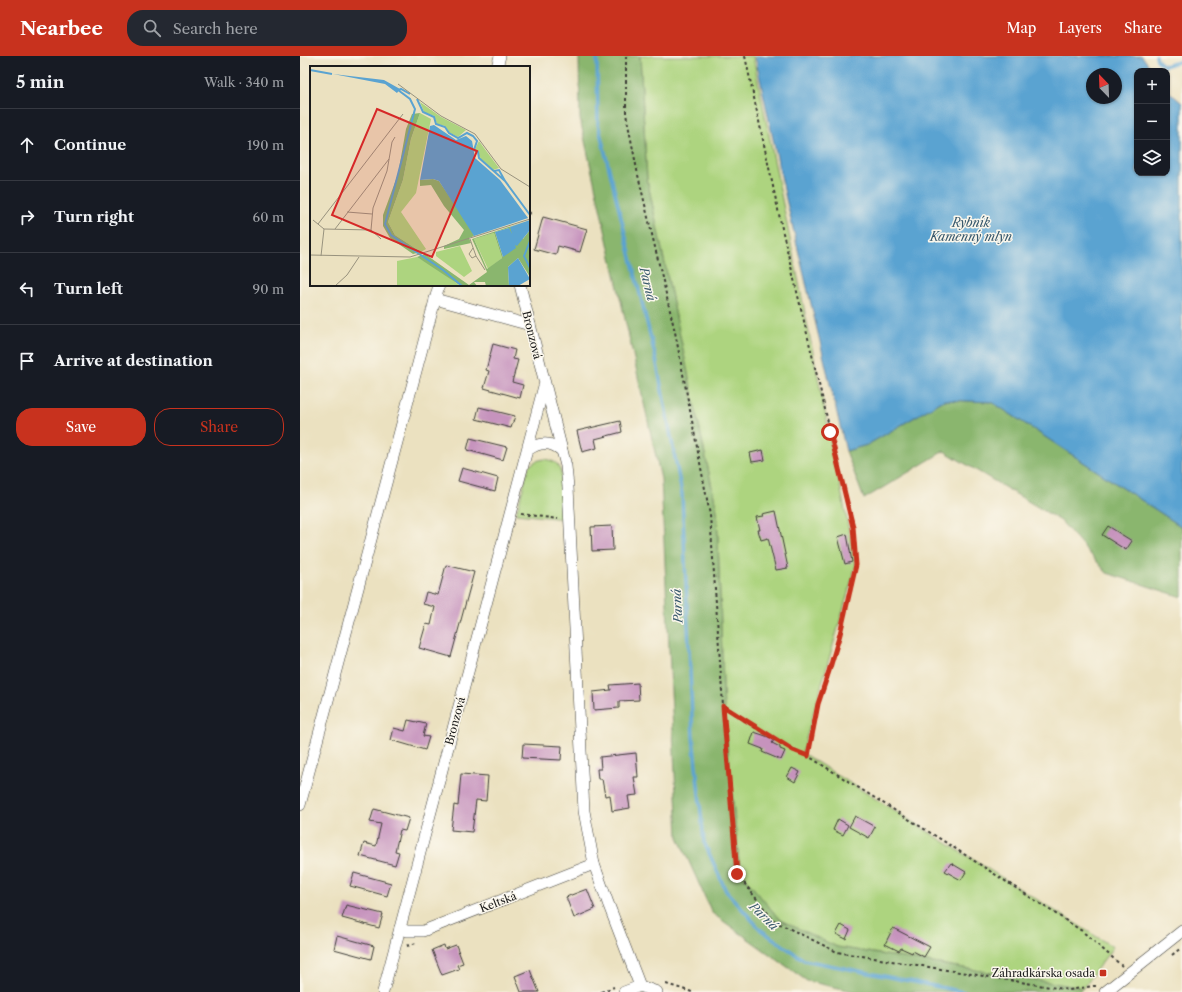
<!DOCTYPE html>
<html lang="en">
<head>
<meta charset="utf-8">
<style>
	body { margin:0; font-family:"Libre Caslon Text",serif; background:#242831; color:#f1f3f6 }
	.controls { position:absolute; right:12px; top:12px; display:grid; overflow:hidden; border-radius:8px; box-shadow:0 1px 3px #0004 }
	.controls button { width:36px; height:36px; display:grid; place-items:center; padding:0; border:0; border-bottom:1px solid #363941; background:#171b24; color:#f1f3f6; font:20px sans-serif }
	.compass { position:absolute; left:786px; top:12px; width:36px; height:36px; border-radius:50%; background:#171b24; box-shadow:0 1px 3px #0004; rotate:337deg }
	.stop { position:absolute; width:12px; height:12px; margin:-9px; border:3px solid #c8321e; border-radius:50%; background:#fff }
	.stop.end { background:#c8321e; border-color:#fff; box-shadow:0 1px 4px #0008 }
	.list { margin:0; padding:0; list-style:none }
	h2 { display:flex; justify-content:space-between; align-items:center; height:52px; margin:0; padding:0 16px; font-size:17px }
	h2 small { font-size:13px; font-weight:400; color:#9ea1a6 }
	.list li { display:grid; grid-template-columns:26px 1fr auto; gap:12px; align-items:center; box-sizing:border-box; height:72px; padding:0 16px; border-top:1px solid #363941 }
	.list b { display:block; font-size:15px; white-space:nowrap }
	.list em { font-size:13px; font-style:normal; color:#9ea1a6 }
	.actions { display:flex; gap:8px; padding:12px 16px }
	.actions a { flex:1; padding:9px 0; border:1px solid #c8321e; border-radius:16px; text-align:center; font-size:14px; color:#c8321e }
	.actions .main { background:#c8321e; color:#fff }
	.icon { flex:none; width:22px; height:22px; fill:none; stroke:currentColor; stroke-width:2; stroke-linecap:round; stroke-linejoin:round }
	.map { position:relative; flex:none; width:882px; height:936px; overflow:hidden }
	header { display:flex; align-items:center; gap:24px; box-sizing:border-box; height:56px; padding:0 20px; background:#c8321e; color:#fff }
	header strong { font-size:19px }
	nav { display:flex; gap:22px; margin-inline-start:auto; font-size:14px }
	.search { width:280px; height:36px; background:#242831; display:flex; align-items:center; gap:10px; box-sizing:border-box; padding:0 14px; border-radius:16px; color:#9ea1a6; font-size:15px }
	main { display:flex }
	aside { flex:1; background:#171b24 }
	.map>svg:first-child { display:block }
	.green { fill:#add47f; stroke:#64784e }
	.forest { fill:#8ab66e; stroke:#536945 }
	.water { fill:#5aa3d1; stroke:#3b6076; fill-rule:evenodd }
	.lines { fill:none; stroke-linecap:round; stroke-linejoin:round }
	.stream { stroke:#5aa3d1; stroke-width:3.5 }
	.building { fill:#c693bd }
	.minor-casing { stroke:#3b3a35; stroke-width:12 }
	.path { stroke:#3b3a35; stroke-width:2; stroke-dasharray:3 3; stroke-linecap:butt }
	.minor { stroke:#fff; stroke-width:11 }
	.route { stroke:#c8321e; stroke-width:5 }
	.poi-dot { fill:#c8321e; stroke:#fbf7ec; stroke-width:1.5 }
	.labels { text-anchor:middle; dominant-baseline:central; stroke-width:3; stroke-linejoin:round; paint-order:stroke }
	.street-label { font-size:11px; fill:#1c1c1c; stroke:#fbf7ec }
	.poi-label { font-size:11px; fill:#1c1c1c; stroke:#fbf7ec; text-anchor:end }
	.water-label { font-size:12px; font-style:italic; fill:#38596d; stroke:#fbf7ec }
	.inset-river { fill:none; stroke:#5aa3d1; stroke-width:2 }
	.inset-road { fill:none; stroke:#98927e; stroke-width:1 }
	.view { fill:#d62828; fill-opacity:0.15; stroke:#d62828; stroke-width:2 }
	.inset-edge { fill:none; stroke:#1c1c1c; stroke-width:2 }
</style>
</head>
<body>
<header>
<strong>Nearbee</strong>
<div class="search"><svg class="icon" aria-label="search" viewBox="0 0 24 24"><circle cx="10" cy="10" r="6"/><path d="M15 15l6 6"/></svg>Search here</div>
<nav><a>Map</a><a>Layers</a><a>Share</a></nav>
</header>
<main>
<aside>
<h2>5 min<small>Walk · 340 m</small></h2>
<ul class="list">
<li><svg class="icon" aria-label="ahead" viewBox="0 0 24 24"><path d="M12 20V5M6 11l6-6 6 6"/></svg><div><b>Continue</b></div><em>190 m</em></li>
<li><svg class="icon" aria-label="right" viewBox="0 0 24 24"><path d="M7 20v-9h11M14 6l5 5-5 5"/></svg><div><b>Turn right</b></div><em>60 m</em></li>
<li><svg class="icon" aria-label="left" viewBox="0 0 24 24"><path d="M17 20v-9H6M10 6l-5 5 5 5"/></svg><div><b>Turn left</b></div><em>90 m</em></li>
<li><svg class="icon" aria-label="arrive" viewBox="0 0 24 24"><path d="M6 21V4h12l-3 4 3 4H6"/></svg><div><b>Arrive at destination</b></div></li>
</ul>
<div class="actions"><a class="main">Save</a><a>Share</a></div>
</aside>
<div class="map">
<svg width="882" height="936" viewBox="0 0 882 936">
	<rect width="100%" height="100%" fill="#fbf7ec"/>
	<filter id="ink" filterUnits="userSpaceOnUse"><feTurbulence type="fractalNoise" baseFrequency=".025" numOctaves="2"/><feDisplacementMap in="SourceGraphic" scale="8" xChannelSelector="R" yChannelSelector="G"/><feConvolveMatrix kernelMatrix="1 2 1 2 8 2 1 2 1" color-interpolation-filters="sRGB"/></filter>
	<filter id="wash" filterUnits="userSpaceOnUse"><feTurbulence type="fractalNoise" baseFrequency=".012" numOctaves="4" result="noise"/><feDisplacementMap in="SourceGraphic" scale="16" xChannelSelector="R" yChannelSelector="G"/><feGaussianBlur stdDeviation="0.9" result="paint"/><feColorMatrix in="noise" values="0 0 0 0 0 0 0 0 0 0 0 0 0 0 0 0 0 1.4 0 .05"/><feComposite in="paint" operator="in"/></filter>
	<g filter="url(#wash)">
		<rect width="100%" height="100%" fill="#ebe1c0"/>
		<g class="green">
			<polygon points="340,0 453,0 556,509 502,697 813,891 783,932 537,891 480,864 440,816 424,657 417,455 347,123"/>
			<path d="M244 403C249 404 254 405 258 409 264 418 264 451 264 463L216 458 229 410 236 405Z"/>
		</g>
		<g class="forest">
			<polygon points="279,0 340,0 347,123 417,455 424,657 440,816 480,864 537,891 783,932 778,936 557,936 507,925 412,857 378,781 361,423 280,63"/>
			<polygon points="644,344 692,346 882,471 882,541 807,517 761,465 644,395 564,443 546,395 567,389"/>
		</g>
		<path class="water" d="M455 0H842L853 15H837V117H867V34L882 47V471L692 346 644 344 567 389 546 395 486 143ZM792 18H816V42H792Z"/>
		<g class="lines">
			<g class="stream">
				<polyline points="297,0 298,68 356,303 382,438 393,681 404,786 426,835 461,874 504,904 664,936"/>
				<polyline points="856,0 857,4 864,10 882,5"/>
			</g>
		</g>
		<g id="blocks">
			<g class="building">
				<polygon points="243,161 287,173 280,196 258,190 256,199 234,193"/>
				<polygon points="193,288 215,294 213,303 218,304 212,326 223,329 220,342 184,332 189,315 186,314"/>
				<polygon points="179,351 215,360 211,372 176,363"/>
				<polygon points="320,365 322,376 295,383 297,392 282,396 277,375"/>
				<polygon points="170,382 207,391 203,404 167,394"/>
				<polygon points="463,394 465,404 452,406 450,397"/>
				<polygon points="162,412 198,422 195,435 158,425"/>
				<polygon points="476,455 488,512 476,514 468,482 461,484 458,474 460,474 457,461 464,460 463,458"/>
				<polygon points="312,470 313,494 292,495 291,471"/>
				<polygon points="808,470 832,485 826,494 802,479"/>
				<polygon points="547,478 552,506 545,508 538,481"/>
				<polygon points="146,509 174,516 151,601 119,592 126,568 131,569 135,551 123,548 126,536 138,539"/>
				<polygon points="338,627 339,644 319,645 319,652 294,654 293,636 311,634 310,629"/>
				<polygon points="108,664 126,668 123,680 129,681 125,694 91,684 94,672 105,675"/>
				<polygon points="454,676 475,683 472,687 480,691 480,693 485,695 481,704 462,696 463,693 450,688"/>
				<polygon points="223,688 262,690 261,704 222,702"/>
				<polygon points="336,697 338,721 334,721 337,739 328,740 330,752 312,755 310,739 305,740 302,723 298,723 297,713 301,713 300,701"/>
				<polygon points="492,712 500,716 495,726 487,721"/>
				<polygon points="161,718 188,720 186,745 176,744 172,776 151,774 154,749 158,750"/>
				<polygon points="74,753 109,762 105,775 100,774 95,795 99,796 95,809 60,800 64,787 76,790 81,768 70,766"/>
				<polygon points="555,760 575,771 569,782 549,771"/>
				<polygon points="538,763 548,769 543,779 533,774"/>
				<polygon points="651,807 666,816 661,824 645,815"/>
				<polygon points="54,817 91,827 87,840 50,830"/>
				<polygon points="287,833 295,853 274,862 266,841"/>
				<polygon points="46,849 83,858 79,872 42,862"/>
				<polygon points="541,869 550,874 546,883 536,878"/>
				<polygon points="593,872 630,891 624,901 613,895 612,897 601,892 599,895 585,888"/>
				<polygon points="37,880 74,890 71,903 34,893"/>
				<polygon points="144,889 145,893 156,889 163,907 157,909 159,913 142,919 132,894"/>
				<polygon points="230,914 239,936 221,936 215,920"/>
			</g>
		</g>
	</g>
	<g filter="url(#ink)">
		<use href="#blocks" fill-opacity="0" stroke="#3b3a35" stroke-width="1"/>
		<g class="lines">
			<g class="minor-casing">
				<g id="minor">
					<polyline points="197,11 200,0"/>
					<polyline points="220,229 266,410 268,431 284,755 294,808 308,847 340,930 324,936"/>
					<polyline points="135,243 230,269"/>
					<path d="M228 394C239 386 251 385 262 395"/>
					<polyline points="0,749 139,229"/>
					<polyline points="100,872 107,875 123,875 294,808"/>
					<polyline points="340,930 357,936"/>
					<polyline points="83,936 244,330"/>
					<polyline points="805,936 882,875"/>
				</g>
			</g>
			<g class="path">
				<path d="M326 0V58L338 119 375 276 410 459 423 650C451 668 478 688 508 700L653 791 782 875 822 910"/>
				<polyline points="445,0 483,177 553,471 556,509 540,578 529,615 518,648 508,700"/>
				<polyline points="229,156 230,157 229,160"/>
				<polyline points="221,458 258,463"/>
				<polyline points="423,650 437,818 474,865 537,896 769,934 793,930 796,930"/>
				<polyline points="107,890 116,887"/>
				<polyline points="872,899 881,892"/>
				<polyline points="366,928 392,936"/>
				<polyline points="301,936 314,931"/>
			</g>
			<use href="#minor" class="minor"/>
		</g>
	</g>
	<g class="lines" filter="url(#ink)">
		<polyline class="route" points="437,818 423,650 493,694 508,700 518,648 529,615 540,578 556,509 553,471 530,376"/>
	</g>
	<rect class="poi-dot" x="799" y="913" width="8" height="8" rx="2"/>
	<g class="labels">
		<g class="street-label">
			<text transform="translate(232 279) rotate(76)">Bronzová</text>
			<text transform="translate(155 665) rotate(-75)">Bronzová</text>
			<text transform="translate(198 846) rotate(-21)">Keltská</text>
		</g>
		<g class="poi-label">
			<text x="795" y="917">Záhradkárska osada</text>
		</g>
		<g class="water-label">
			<text x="671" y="166">Rybník<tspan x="671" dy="14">Kamenný mlyn</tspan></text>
			<text transform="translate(348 228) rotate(76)">Parná</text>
			<text transform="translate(377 550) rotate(-93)">Parná</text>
			<text transform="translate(464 860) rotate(44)">Parná</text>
		</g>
	</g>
	<g transform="translate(10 10)">
		<rect width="220" height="220" fill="#ebe1c0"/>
		<path d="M110 36 131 51 156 64 148 71 140 67 135 60 127 58 124 50 114 46ZM110 47 121 53 106 127 91 146 116 183 111 186 85 169 78 156 93 114 101 73ZM169 75 174 82 189 102 183 104 171 93 165 83ZM184 167 192 192 178 203 164 173ZM150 180 162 205 154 211 126 190V186ZM107 191 131 205 150 220H87V195Z" fill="#add47f"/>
		<path d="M110 47 101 73 93 114 78 156 85 169 111 186 103 188 80 172 73 160V149L88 108 96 63 102 48ZM123 113 129 115 161 162 164 170 159 172 161 177 134 183V180L149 173 154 164 134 140 121 119 110 120V114ZM220 154 200 161 213 173 220 164V211L208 192 198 201 199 220H176L175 216H164L167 220H151L107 191 115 188 159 219 177 206 162 173ZM199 162 193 191 185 166ZM184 167 192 192 177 203 164 173Z" fill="#8ab66e" fill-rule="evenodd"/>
		<path d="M23 8 74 14 90 23 87 27 75 18ZM124 59 146 74 156 70 162 75 165 92 190 114 218 152 164 170 129 115 123 113 110 114 120 60ZM220 154V164L207 180 205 179 206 182 193 191 185 166 199 162 202 168 200 161ZM208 192 220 213 208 220H199L198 201Z" fill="#5aa3d1"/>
		<path class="inset-river" d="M0 4 22 8M88 24 100 33 105 43 75 158 81 169 133 204 152 220M89 24 91 23 100 28M107 33 113 46 124 51 126 58 135 61 139 67 148 72 157 67 163 70 167 75 164 84 168 86 169 92 195 115 220 149M184 105 189 104 195 115M220 175 214 190 220 202"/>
		<path class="inset-road" d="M88 18 131 50 165 68 191 103 220 121M37 146 62 148M3 154 14 163M8 158 93 48M25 163 79 93M61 164 71 173M160 173 166 190 175 204M163 182 159 188 162 192 166 190M0 189 100 191 220 153M11 190 14 163 61 164 63 142 77 105 82 76 85 71M25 220 37 209 49 191"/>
		<path class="view" d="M67 43 167 85 122 191 22 149Z"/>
		<rect width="220" height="220" class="inset-edge"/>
	</g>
</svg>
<div class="controls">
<button>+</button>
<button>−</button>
<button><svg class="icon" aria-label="layers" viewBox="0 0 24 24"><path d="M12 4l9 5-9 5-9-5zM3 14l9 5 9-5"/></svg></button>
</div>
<svg class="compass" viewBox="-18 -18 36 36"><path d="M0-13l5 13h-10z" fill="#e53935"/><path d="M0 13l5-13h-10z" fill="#9ea1a6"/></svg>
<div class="stop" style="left:530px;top:376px"></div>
<div class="stop end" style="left:437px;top:818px"></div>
</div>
</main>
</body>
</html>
